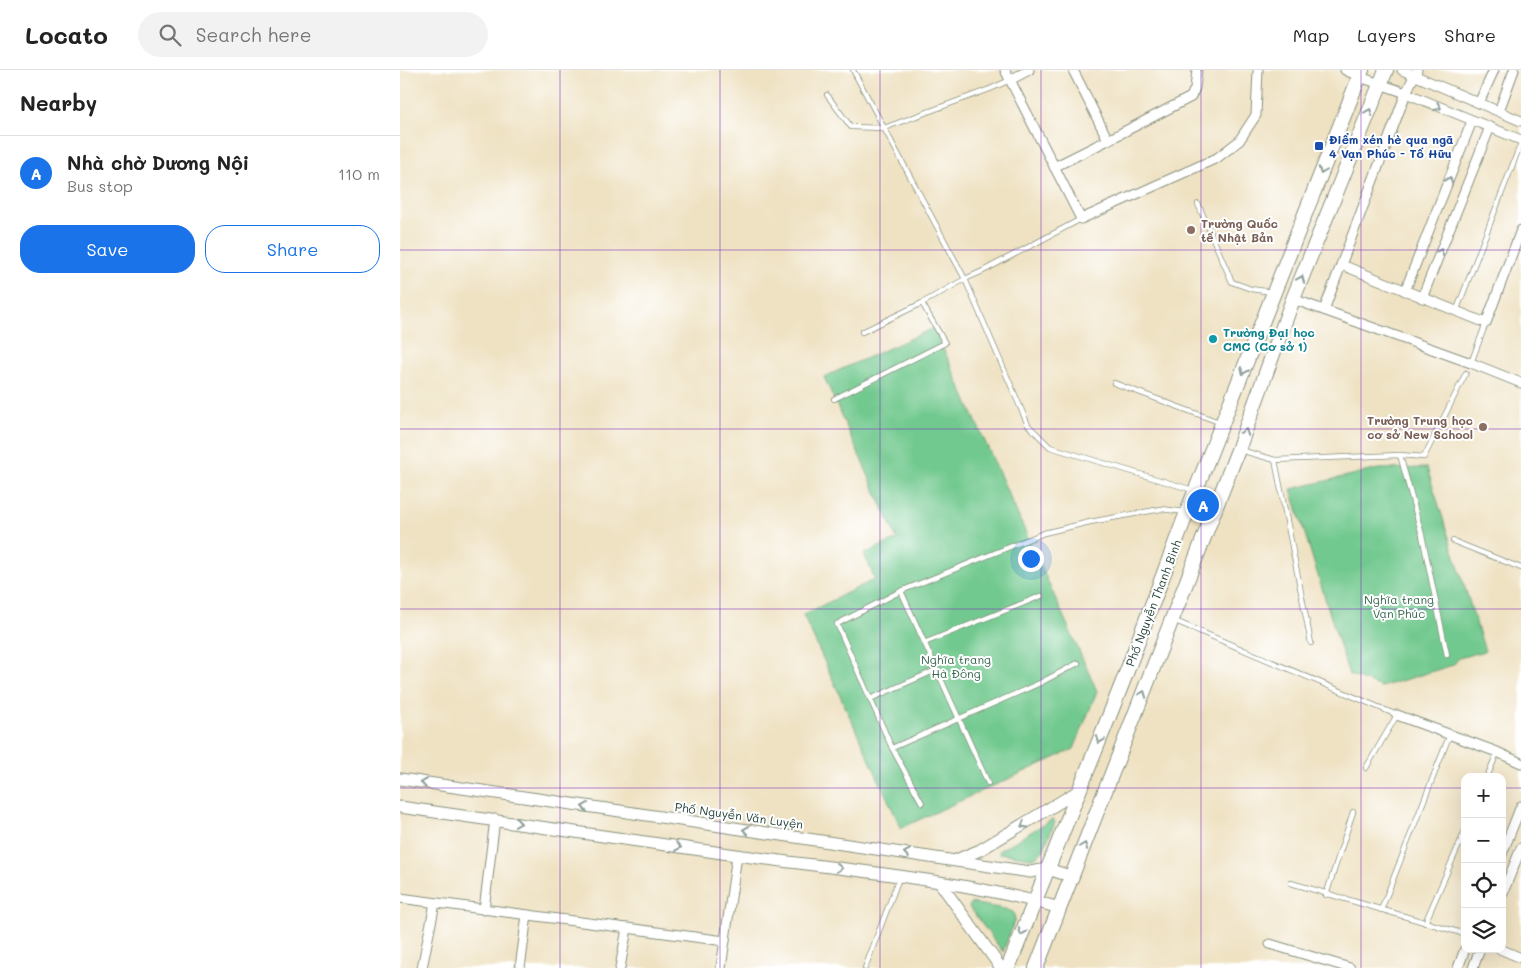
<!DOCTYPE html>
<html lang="en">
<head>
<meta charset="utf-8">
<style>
	body { margin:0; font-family:Mali,sans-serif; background:#f2f2f2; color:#222 }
	.controls { position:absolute; right:15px; bottom:15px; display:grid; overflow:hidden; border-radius:10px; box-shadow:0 5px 20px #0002 }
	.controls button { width:45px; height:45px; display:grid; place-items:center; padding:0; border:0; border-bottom:1px solid #e0e0e0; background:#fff; color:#222; font:25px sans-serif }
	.you { position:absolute; left:630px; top:488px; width:18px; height:18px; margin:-12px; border:4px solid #fff; border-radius:50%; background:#1a73e8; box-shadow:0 0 0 8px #1a73e833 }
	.badge { display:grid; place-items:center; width:32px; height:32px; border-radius:50%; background:#1a73e8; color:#fff; font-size:16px; font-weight:700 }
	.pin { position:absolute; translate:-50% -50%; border:2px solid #fff; box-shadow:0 1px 5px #0006 }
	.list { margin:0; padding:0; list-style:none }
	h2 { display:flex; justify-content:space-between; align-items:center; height:65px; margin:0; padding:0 20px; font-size:21px }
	h2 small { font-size:16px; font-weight:400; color:#767676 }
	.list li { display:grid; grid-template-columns:32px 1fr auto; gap:15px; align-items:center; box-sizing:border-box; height:75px; padding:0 20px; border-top:1px solid #e0e0e0 }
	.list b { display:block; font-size:19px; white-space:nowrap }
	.list p { margin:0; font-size:16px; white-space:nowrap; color:#767676 }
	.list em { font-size:16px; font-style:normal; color:#767676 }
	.actions { display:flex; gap:10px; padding:15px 20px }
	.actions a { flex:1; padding:11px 0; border:1px solid #1a73e8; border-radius:20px; text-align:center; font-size:18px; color:#1a73e8 }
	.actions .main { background:#1a73e8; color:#fff }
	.icon { flex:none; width:28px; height:28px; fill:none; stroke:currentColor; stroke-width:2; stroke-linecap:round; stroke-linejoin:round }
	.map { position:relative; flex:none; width:1121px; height:898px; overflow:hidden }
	header { display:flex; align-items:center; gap:30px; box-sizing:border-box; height:70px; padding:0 25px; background:#fff; border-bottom:1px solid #e0e0e0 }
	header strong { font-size:24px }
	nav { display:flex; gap:28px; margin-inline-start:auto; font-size:18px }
	.search { width:350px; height:45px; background:#f2f2f2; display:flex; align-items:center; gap:12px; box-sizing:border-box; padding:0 18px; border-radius:28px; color:#767676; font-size:19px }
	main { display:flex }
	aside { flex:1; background:#fff }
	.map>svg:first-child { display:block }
	.green { fill:#72c98f; stroke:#488362 }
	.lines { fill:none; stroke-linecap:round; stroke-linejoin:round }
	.service-casing { stroke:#87907c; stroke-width:6 }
	.minor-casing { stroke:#87907c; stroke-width:11 }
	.secondary-casing { stroke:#87907c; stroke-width:13 }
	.primary-casing { stroke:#87907c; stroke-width:16 }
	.service { stroke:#fff; stroke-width:4.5 }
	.minor { stroke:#fff; stroke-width:9 }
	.secondary { stroke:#fff; stroke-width:11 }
	.primary { stroke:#fff; stroke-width:14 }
	.oneway { stroke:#8f9e9a }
	.grid { fill:none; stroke:#7b2cbf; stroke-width:1; stroke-opacity:0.55 }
	.transit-dot { fill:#1a4fb4; stroke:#fff; stroke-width:2 }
	.education-dot { fill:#8d6e63; stroke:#fff; stroke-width:2 }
	.culture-dot { fill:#0f9aa8; stroke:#fff; stroke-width:2 }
	.labels { text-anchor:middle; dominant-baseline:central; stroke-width:4; stroke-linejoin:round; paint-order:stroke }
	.transit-label { font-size:12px; font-weight:bold; fill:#164399; stroke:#fff; text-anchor:start }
	.education-label { font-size:12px; font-weight:bold; fill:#785e54; stroke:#fff; text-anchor:start }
	.culture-label { font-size:12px; font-weight:bold; fill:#0d838f; stroke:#fff; text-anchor:start }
	.park-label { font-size:12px; fill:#38674f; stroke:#fff }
	.street-label { font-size:12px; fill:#1f3d34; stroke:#fff }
</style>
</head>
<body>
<header>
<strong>Locato</strong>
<div class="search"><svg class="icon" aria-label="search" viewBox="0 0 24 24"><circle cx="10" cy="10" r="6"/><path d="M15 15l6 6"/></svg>Search here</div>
<nav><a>Map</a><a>Layers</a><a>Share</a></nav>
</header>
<main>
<aside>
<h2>Nearby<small></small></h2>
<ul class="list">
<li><span class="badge">A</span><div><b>Nhà chờ Dương Nội</b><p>Bus stop</p></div><em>110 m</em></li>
</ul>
<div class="actions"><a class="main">Save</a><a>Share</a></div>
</aside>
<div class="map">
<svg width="1121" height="898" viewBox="0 0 1121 898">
	<rect width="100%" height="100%" fill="#fff"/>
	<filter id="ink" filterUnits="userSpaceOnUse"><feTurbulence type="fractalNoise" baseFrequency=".02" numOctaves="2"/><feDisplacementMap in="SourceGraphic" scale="10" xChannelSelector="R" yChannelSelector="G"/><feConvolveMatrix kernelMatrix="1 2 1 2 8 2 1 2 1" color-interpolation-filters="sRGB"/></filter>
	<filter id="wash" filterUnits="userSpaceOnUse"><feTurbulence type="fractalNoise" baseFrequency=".0096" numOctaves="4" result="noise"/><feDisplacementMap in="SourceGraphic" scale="20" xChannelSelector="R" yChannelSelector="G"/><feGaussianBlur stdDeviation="1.12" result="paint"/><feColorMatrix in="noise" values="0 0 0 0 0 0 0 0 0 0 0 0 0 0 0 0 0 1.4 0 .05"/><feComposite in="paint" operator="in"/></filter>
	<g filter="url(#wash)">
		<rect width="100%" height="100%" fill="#efe2c3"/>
		<g class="green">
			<polygon points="534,258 697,621 674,679 501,758 403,545 475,509 464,484 497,469 424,307"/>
			<polygon points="1027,398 1085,581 1059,588 1053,595 981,617 949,605 891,419 978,399"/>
			<polygon points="653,749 655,752 643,781 636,787 630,788 599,783 600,780"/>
			<polygon points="571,833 605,839 613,842 615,849 603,882 569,837"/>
		</g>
	</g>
	<g filter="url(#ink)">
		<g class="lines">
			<g class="service-casing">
				<g id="service">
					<polyline points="453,0 565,209 628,355 650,377 793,420"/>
					<polyline points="427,25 451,57 484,58 590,19 610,10"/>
					<polyline points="798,134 832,212 851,219 872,222"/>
					<polyline points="1056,242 1121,73"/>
					<polyline points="462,262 522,233 565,209 583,201 681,149"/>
					<polyline points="1071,293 1086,253"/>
					<polyline points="714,313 819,352"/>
					<polyline points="434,329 545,273 522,233"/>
					<polyline points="840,380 875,390 1000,385 1024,387 1066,303"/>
					<polyline points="1000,385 1022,465 1047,585"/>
					<polyline points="875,390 911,573"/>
					<polyline points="1053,471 1121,498"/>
					<polyline points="501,521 644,463 690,452 761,439 786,442"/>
					<polyline points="773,550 997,645 966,698"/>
					<polyline points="524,573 641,526"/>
					<polyline points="470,629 536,600"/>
					<polyline points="492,678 640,613 678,593"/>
					<polyline points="1087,707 1097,683"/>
					<polyline points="522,733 492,678 437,554 501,521 588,713"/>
					<polyline points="891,813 1065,864"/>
					<polyline points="926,825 953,742"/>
					<polyline points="981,840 1050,664"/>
					<polyline points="1025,853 1065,761"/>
					<polyline points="465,898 499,808"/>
				</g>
			</g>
			<g class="minor-casing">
				<g id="minor">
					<polyline points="605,0 681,149 817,88 839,71 856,45 858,0"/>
					<polyline points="673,0 708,70 791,27 795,18 797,0"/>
					<polyline points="945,0 960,7 1006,23 1121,70"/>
					<polyline points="1002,0 1121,51"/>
					<polyline points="610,10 629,0"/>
					<polyline points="1079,33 1094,0"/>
					<polyline points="1099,41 1114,0"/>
					<polyline points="654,97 708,70"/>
					<polyline points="942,195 1086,253 1121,160"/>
					<polyline points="1005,221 1072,51"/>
					<polyline points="1022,228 1090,57"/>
					<polyline points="893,229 1071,293 1121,313"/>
					<polyline points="924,240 1006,23 1017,0"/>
					<polyline points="997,645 1097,682 1121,693"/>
					<polyline points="1102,784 1121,736"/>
					<polyline points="1102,825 1121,778"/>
					<polyline points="0,828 325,871"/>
					<polyline points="84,840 95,749"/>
					<polyline points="870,874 950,898"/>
					<polyline points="1100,879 1121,888"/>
					<polyline points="22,898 35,833"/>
					<polyline points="120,898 127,845"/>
					<polyline points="220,898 227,858"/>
					<polyline points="321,898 337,785"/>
					<polyline points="1058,898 1065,879"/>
					<polyline points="1073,898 1080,879"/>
				</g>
			</g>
			<g class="secondary-casing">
				<g id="secondary">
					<path d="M0 709C210 740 420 769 630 802L648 799 673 807"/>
					<path d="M0 737C112 752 224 770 336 785 444 800 555 808 660 838"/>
					<polyline points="556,790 580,780 680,720"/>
					<polyline points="540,813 601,898"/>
				</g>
			</g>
			<g class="primary-casing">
				<g id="primary">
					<polyline points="608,898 722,614 787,442 962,0"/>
					<polyline points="636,898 838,380 893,229 986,0"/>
				</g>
			</g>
			<use href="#service" class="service"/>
			<use href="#minor" class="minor"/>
			<use href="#secondary" class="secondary"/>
			<use href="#primary" class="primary"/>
		</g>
		<defs><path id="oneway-chevron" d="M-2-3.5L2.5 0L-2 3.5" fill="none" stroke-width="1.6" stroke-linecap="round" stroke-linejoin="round" transform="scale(1.25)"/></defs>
		<g class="oneway">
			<use href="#oneway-chevron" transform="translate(1038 37) rotate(22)"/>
			<use href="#oneway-chevron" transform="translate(969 42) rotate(-68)"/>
			<use href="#oneway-chevron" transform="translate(922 101) rotate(111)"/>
			<use href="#oneway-chevron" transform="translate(1049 110) rotate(-69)"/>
			<use href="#oneway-chevron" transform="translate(1040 182) rotate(-68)"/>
			<use href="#oneway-chevron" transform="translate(901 209) rotate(-68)"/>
			<use href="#oneway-chevron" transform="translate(844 301) rotate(112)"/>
			<use href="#oneway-chevron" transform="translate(845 362) rotate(-70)"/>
			<use href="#oneway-chevron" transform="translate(743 624) rotate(-69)"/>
			<use href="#oneway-chevron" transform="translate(700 670) rotate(112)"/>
			<use href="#oneway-chevron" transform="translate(24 713) rotate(-172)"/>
			<use href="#oneway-chevron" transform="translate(185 737) rotate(-172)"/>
			<use href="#oneway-chevron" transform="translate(118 753) rotate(8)"/>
			<use href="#oneway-chevron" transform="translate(624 755) rotate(150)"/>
			<use href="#oneway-chevron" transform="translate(346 760) rotate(-172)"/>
			<use href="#oneway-chevron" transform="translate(684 776) rotate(-69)"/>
			<use href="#oneway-chevron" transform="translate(278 777) rotate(8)"/>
			<use href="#oneway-chevron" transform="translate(507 783) rotate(-172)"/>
			<use href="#oneway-chevron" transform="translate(439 798) rotate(7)"/>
			<use href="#oneway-chevron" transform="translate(622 862) rotate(112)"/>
		</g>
	</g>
	<path class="grid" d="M160 0V898M320 0V898M480 0V898M641 0V898M801 0V898M961 0V898M0 180H1121M0 359H1121M0 539H1121M0 718H1065M1102 718H1121"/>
	<rect class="transit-dot" x="914" y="71" width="10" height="10" rx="2.5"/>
	<g class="education-dot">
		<circle cx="791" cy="160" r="5"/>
		<circle cx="1083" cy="357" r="5"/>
	</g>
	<circle class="culture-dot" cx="813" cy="269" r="5"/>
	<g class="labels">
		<g class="transit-label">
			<text x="929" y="69">Điểm xén hè qua ngã<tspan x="929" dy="14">4 Vạn Phúc - Tố Hữu</tspan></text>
		</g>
		<g class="education-label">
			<text x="801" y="153">Trường Quốc<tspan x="801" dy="14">tế Nhật Bản</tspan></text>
			<text x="1073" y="350" text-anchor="end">Trường Trung học<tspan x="1073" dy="14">cơ sở New School</tspan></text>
		</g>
		<g class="culture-label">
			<text x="823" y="262">Trường Đại học<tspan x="823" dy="14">CMC (Cơ sở 1)</tspan></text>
		</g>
		<g class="park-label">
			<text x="999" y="529">Nghĩa trang<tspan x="999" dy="14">Vạn Phúc</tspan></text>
			<text x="556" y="589">Nghĩa trang<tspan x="556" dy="14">Hà Đông</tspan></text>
		</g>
		<g class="street-label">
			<text transform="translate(753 533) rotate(-69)">Phố Nguyễn Thanh Bình</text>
			<text transform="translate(339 745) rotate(8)">Phố Nguyễn Văn Luyện</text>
		</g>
	</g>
</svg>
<div class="controls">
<button>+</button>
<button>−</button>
<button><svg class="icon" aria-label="locate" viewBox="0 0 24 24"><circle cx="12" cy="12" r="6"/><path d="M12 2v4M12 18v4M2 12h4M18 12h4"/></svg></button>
<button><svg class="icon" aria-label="layers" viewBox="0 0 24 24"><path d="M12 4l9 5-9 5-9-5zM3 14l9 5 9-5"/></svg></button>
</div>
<div class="you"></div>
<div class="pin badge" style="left:803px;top:435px">A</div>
</div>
</main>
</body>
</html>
